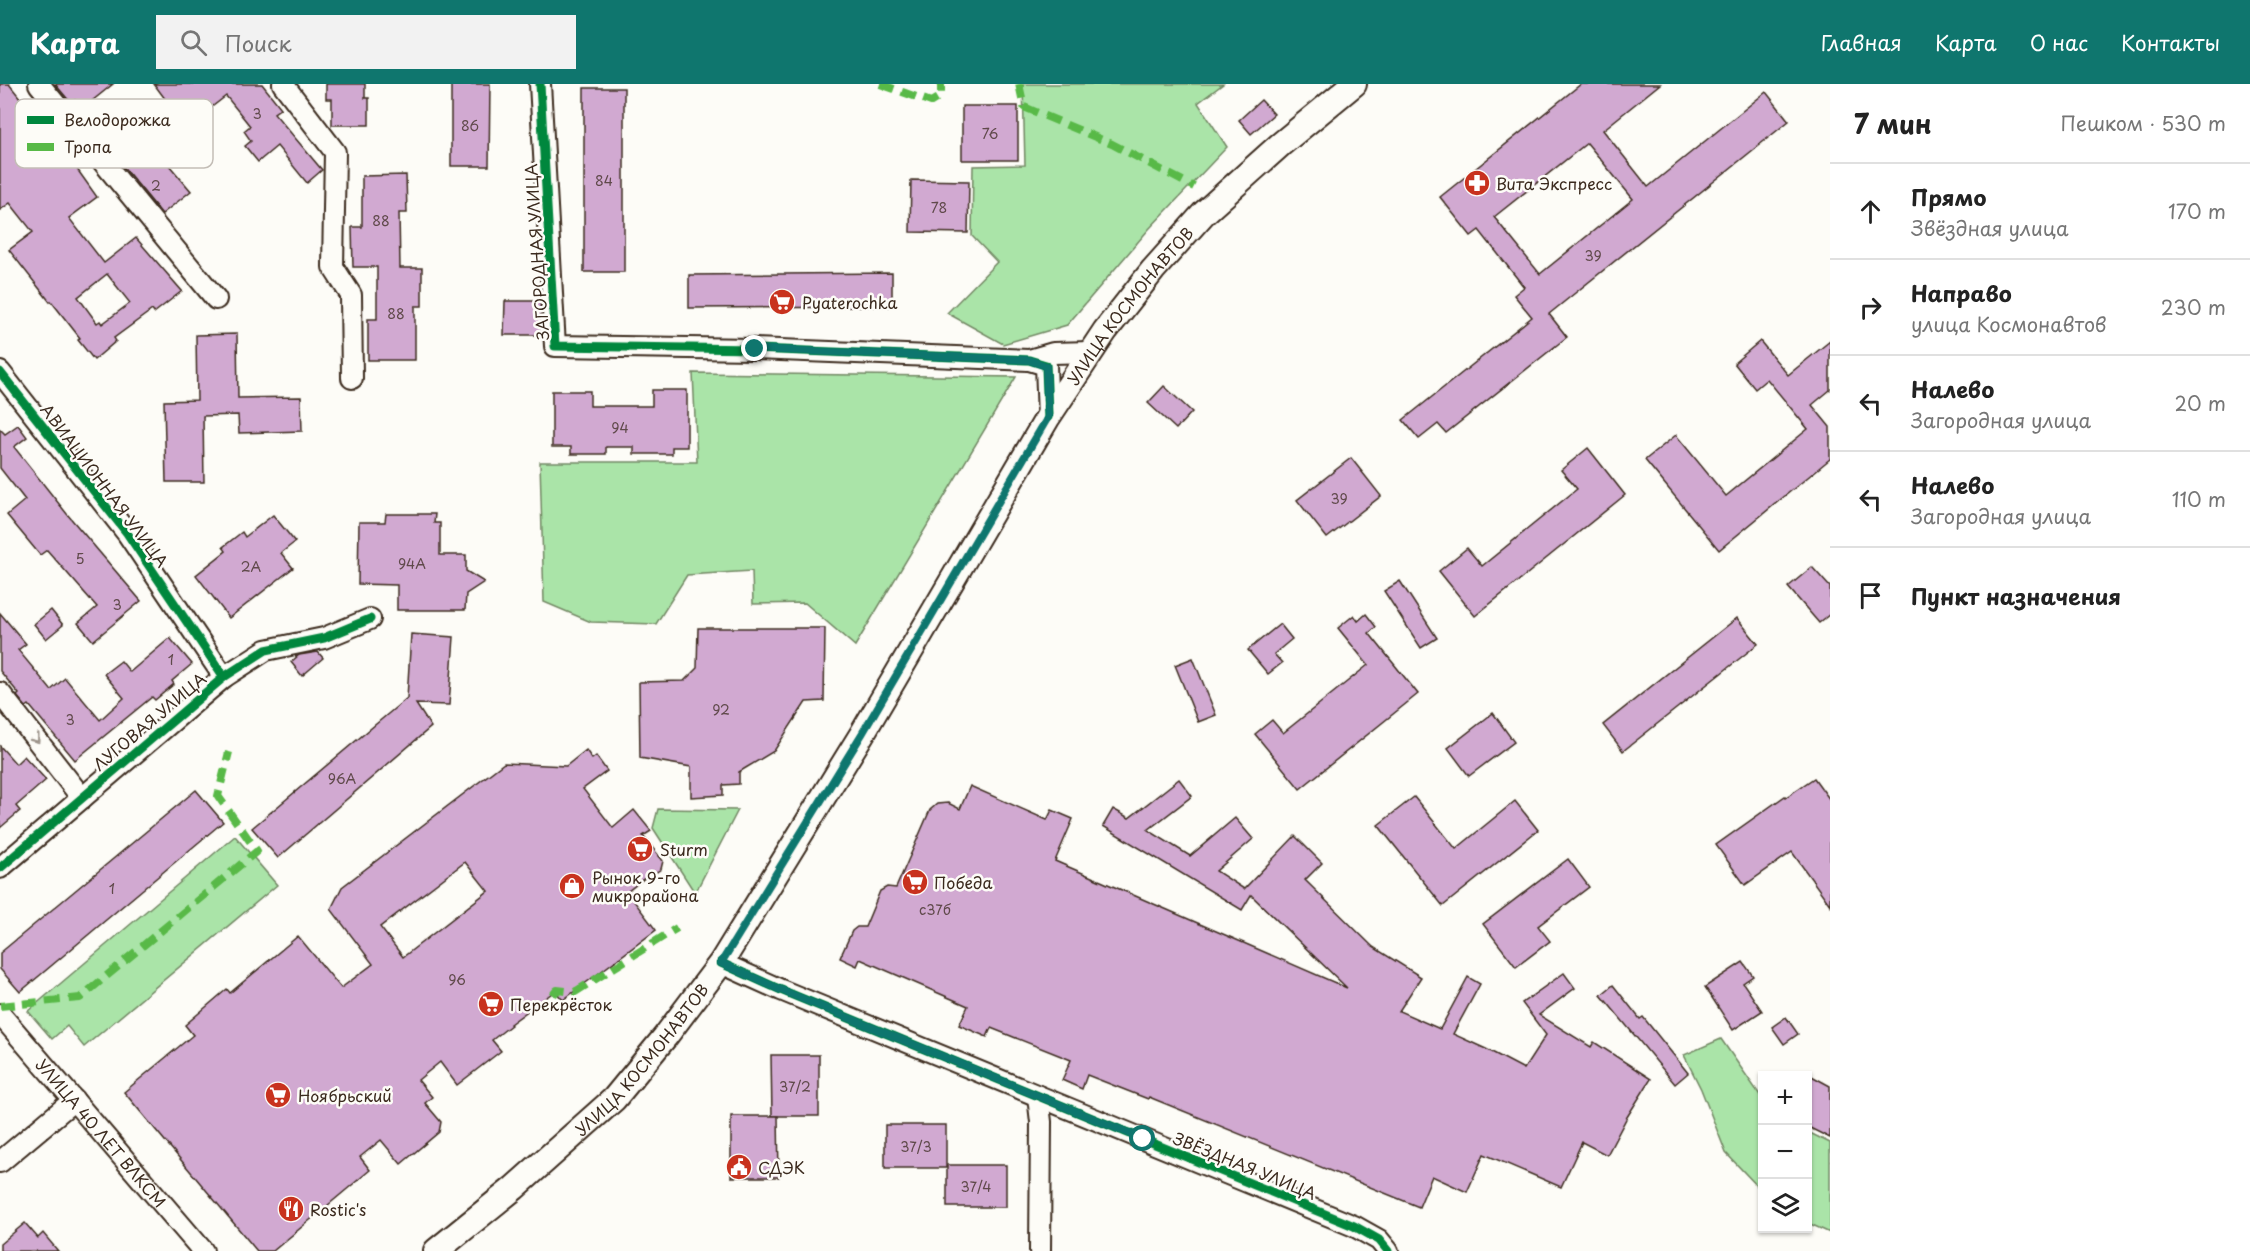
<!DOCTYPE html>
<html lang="ru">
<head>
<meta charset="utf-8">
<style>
	body { margin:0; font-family:"Playpen Sans",sans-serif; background:#f2f2f2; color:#222 }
	.controls { position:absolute; right:18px; bottom:18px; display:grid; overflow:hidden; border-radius:0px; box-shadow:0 2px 4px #0004 }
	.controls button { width:54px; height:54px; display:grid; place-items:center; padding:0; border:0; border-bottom:2px solid #e0e0e0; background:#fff; color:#222; font:30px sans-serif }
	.stop { position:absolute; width:18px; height:18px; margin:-14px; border:4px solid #0f766e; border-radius:50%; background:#fff }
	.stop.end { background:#0f766e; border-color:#fff; box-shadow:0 2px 6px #0008 }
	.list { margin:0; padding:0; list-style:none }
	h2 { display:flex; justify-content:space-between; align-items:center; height:78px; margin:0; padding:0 24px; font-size:26px }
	h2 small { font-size:20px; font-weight:400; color:#767676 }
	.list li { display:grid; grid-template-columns:39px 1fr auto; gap:18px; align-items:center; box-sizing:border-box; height:96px; padding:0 24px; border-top:2px solid #e0e0e0 }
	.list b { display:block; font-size:22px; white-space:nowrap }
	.list p { margin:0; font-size:20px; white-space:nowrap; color:#767676 }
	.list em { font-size:20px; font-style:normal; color:#767676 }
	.icon { flex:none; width:33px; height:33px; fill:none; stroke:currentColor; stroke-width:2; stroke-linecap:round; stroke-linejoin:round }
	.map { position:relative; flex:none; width:1830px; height:1167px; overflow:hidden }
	header { display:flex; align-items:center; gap:36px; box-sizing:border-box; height:84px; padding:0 30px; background:#0f766e; color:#fff }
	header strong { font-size:28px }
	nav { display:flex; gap:33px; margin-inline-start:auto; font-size:21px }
	.search { width:420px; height:54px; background:#f2f2f2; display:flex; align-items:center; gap:15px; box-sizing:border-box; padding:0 21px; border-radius:0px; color:#767676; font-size:22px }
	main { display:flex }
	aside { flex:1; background:#fff }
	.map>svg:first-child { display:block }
	.green { fill:#aae4a8; stroke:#728763; stroke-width:1.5 }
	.building { fill:#d1a9d1; stroke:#3b2a1e; stroke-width:1.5; fill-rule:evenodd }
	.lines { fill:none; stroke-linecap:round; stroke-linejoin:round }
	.minor-casing { stroke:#3b2a1e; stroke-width:24 }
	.major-casing { stroke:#3b2a1e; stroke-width:28 }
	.minor { stroke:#fdfcf7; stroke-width:20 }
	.major { stroke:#fdfcf7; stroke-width:24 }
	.quiet { stroke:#58b947; stroke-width:8; stroke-dasharray:15 8; stroke-linecap:butt }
	.cycleway-casing { stroke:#fdfcf7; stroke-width:13 }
	.cycleway { stroke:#00873e; stroke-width:9 }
	.oneway { stroke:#9c938a }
	.route { stroke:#0f766e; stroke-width:8 }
	.labels { text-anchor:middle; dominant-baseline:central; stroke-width:5; stroke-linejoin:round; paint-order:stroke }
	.number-label { font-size:14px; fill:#604a4b }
	.poi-label { font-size:16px; fill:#3b2a1e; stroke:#fdfcf7; text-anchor:start }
	.street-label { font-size:16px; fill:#3b2a1e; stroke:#fdfcf7 }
	.key { fill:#fdfcf7; stroke:#c3bdb6; stroke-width:1.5 }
	.key-label { font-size:16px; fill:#3b2a1e }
</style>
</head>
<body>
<header>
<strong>Карта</strong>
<div class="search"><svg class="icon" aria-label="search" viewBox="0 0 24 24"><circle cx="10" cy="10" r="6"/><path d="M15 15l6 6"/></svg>Поиск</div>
<nav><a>Главная</a><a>Карта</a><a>О нас</a><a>Контакты</a></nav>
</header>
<main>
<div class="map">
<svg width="1830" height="1167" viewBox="0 0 1830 1167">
	<rect width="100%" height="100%" fill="#fdfcf7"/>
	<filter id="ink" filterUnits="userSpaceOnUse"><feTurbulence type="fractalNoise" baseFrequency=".0167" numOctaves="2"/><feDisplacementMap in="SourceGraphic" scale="12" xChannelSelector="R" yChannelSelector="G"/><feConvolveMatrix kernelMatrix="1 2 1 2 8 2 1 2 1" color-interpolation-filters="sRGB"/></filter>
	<g filter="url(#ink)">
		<g class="green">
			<polygon points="1023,0 1223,0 1198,19 1227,63 1149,145 1067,241 1003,260 947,229 997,178 972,152 973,82 1025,81"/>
			<polygon points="693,289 1016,293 855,562 805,519 753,520 752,487 687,491 656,540 591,538 544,518 540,378 697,378"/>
			<polygon points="658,725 738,726 695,809 653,744"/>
			<polygon points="235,752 277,801 84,963 67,942 52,955 28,927"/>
			<polygon points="1721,955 1762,1014 1762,1107 1726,1069 1701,1005 1684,971"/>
			<polygon points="1808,1048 1830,1059 1830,1149 1808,1139"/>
		</g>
		<g class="building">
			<path d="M0 0H9L32 29 25 35 62 79 71 72 79 83 77 85 97 113 69 134 104 179 136 154 182 207 154 229 152 226 114 254 116 257 94 276 78 256 80 254 51 217 50 218 9 166 33 148 10 119 0 126ZM107 190 130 219 102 240 100 237 97 239 78 213Z"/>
			<polygon points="55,0 113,0 82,25 75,16 71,19"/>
			<polygon points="154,0 262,0 281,24 274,29 322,86 307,99 277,62 258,78 245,62 251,57 244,47 250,42 226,12 186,43"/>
			<polygon points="326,0 365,0 365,14 369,14 369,41 332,41 332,15 326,15"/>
			<polygon points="451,0 490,0 489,82 451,82"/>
			<path d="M1581 0H1660L1603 46 1648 103 1766 8 1789 37 1549 230 1567 253 1446 349 1438 340 1419 355 1403 336 1532 233 1514 211 1524 203 1479 146 1471 152 1440 113ZM1587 59 1633 115 1540 190 1494 133Z"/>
			<rect x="584" y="4" width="40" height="184"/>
			<polygon points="1261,16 1274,30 1251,50 1239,36"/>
			<rect x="962" y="22" width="56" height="54"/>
			<polygon points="129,28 159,65 184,44 195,58 169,81 191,107 162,130 99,53"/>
			<polygon points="406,91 407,129 399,129 400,184 422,184 422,222 415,222 415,276 368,276 368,235 377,235 377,183 353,183 352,143 362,143 362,92"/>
			<polygon points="911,96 969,97 968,149 910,148"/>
			<polygon points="892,189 892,223 689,224 689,191"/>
			<polygon points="505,217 540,217 542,251 504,251"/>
			<polygon points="237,250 238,314 301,313 302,347 239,349 238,331 203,332 204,398 166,398 164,317 197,316 196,251"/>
			<polygon points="1760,257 1788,291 1830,257 1830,306 1812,321 1830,343 1830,375 1719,466 1645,376 1676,351 1726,412 1808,345 1767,295 1755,305 1734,279"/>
			<polygon points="1164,302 1192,328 1176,345 1148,319"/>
			<polygon points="652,306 687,306 687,363 672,363 672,370 634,370 634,363 606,363 606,370 571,370 571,363 552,363 552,307 590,307 590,322 652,322"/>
			<polygon points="18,341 27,353 14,363 67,430 141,517 93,557 78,539 97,523 47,466 40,471 7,431 25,416 0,384 0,345 5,350"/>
			<polygon points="1588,364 1625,411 1475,532 1439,487 1467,464 1482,482 1577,405 1561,386"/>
			<polygon points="1351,374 1381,412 1327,454 1297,416"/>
			<polygon points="386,430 435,430 434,439 440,439 440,471 466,471 466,487 484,498 466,510 465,526 397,526 397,501 358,500 359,438 385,438"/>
			<polygon points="273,431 295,458 281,469 293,484 229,534 196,491 226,467 223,463 242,448 245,453"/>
			<polygon points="1812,483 1830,503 1830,530 1819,539 1788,503"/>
			<polygon points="1400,497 1437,554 1421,564 1384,507"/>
			<polygon points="51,526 63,541 46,555 34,540"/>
			<polygon points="0,529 26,560 18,566 51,606 65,594 100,636 124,614 104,590 121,577 130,588 170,554 192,580 172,597 174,600 155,616 152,613 75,676 29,621 26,623 17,612 19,610 0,587"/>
			<polygon points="1366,530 1376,543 1369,549 1418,610 1300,705 1255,650 1272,636 1283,649 1368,581 1338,544 1354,531 1358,537"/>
			<polygon points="1737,534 1758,560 1623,667 1603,641"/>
			<polygon points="1280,540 1292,555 1274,570 1282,579 1268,590 1248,566"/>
			<polygon points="698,544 825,544 824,617 806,618 774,667 739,688 739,700 723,701 723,711 691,713 691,683 640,674 639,598 684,597 697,584"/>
			<polygon points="411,550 454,553 449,621 416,620 431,643 278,774 252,744 407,614"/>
			<polygon points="318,568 323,574 302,592 291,578 299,571"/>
			<polygon points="1193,574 1216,631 1198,638 1175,581"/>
			<polygon points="1493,629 1514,658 1469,692 1448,664"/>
			<polygon points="0,662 16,680 24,672 46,696 16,722 20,727 0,744"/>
			<path d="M586 666 592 675 596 672 607 687 583 705 613 744 634 726 651 747 643 752 663 777 661 785 655 789H651L627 808 656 846 563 916 555 907 510 940 511 941 492 956 501 967 457 1001 440 978 418 996 432 1013 425 1019 441 1038 439 1048 401 1080 381 1056 360 1073 370 1086 273 1167H257L124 1008 193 951 185 941 227 905 230 909 298 852 341 904 373 880 331 825 342 803 504 679 566 682ZM465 778 488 807 403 873 380 843Z"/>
			<polygon points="1814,694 1830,716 1830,821 1792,768 1745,801 1716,761 1785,712 1786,713"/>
			<polygon points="1179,695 1192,712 1148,746 1190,772 1235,734 1253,755 1216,787 1244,805 1295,752 1322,779 1305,796 1373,863 1421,893 1399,927 1440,945 1468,893 1480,900 1453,950 1486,965 1524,985 1546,951 1522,919 1564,889 1575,904 1539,931 1591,963 1594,958 1651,995 1627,1033 1607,1071 1582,1058 1561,1103 1484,1070 1467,1108 1432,1092 1419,1123 1149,1013 1148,1015 1087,991 1082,1005 1062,996 1071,976 991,944 987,953 959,941 968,922 860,875 857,882 840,874 852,847 857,843 865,843 880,807 887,803 896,804 930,726 937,720 948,719 960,725 970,702 1047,736 1052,726 1073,735 1055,777 1347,904 1251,811 1242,826 1103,742 1113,725 1129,734"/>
			<polygon points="196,706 223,738 20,908 0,885 0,869"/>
			<polygon points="1414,713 1456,765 1515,717 1538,746 1443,822 1378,741"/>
			<polygon points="1568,775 1589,803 1538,842 1550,857 1516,883 1483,840"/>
			<polygon points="1743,878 1753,892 1743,899 1762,927 1733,946 1705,903"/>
			<polygon points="1613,901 1640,935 1643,933 1688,989 1675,1000 1601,911"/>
			<polygon points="1786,933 1798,950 1784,960 1772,943"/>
			<polygon points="771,971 819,971 819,1032 772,1032"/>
			<polygon points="1808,990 1830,1002 1830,1054 1808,1043"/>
			<polygon points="731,1032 778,1032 779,1093 731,1093"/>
			<rect x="885" y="1041" width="61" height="43"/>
			<rect x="947" y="1081" width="59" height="42"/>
			<polygon points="25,1139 38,1154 43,1149 58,1167 0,1167 0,1160"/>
		</g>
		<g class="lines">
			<g class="minor-casing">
				<g id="minor">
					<polyline points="39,0 216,215"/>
					<polyline points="283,0 335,68 333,183 351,211 352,294"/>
					<polyline points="540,0 555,262 755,265 1029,276 1046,281 1048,333"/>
					<polyline points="1029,276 1053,269 1090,268"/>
					<polyline points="0,288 127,449 224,593"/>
					<polyline points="0,609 82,714"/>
					<polyline points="0,784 224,593 266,566 324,554 370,535"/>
					<polyline points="721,879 781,906 1354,1142 1379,1156 1388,1167"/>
					<path id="s1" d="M0 930 203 1167"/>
					<polyline points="1038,1012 1041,1038 1040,1167"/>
					<polyline points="0,1078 74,1016"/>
				</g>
			</g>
			<g class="major-casing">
				<g id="major">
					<path id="s2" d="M436 1167 514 1104 614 1015 665 953 721 879 862 650 1048 333 1105 247 1153 186 1204 129 1281 60 1354 0"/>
				</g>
			</g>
			<use href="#minor" class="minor"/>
			<use href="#major" class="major"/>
			<g class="quiet">
				<polyline points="880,0 931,18 941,12 941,0"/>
				<polyline points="1019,0 1024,23 1112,60 1194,103"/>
				<polyline points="553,911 557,906 575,908 677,844"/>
				<polyline points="0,922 80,914 257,767 218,712 229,668"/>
			</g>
			<g class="cycleway-casing">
				<g id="cycleway">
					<polyline points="540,0 555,262 755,265 1029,276 1046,281 1048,333"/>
					<polyline points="0,288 127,449 224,593"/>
					<polyline points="0,784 224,593 266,566 324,554 370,535"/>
					<polyline points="721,879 781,906 1354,1142 1379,1156 1388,1167"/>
				</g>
			</g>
			<use href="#cycleway" class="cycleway"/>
		</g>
		<defs><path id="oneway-chevron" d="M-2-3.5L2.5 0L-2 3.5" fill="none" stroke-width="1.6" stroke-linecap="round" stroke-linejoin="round" transform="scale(1.5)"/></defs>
		<use class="oneway" href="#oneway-chevron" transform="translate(36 655) rotate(52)"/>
	</g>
	<g class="lines" filter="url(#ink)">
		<polyline class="route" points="755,265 1029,276 1046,282 1048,333 862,650 721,879 781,906 1143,1055"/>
	</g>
	<defs>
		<g id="pharmacy-disc" transform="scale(1.35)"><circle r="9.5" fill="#c8321e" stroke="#fdfcf7"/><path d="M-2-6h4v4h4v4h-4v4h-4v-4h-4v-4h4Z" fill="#fff"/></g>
		<g id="supermarket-disc" transform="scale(1.35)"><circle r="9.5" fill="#c8321e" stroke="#fdfcf7"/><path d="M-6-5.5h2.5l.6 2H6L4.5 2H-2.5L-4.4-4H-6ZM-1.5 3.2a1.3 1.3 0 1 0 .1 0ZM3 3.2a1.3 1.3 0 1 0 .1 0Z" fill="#fff"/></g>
		<g id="shop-disc" transform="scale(1.35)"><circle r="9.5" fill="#c8321e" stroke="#fdfcf7"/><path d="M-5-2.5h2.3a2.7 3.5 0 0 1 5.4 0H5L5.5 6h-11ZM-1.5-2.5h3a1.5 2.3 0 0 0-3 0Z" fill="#fff"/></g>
		<g id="civic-disc" transform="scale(1.35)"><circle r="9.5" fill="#c8321e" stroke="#fdfcf7"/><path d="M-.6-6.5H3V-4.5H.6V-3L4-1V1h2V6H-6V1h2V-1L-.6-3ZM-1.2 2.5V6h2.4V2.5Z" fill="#fff"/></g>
		<g id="restaurant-disc" transform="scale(1.35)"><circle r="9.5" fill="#c8321e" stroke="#fdfcf7"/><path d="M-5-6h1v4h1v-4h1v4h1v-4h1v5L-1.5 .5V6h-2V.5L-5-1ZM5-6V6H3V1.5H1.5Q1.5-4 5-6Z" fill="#fff"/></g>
	</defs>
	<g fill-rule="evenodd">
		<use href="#pharmacy-disc" x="1477" y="99"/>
		<use href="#supermarket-disc" x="782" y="218"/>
		<use href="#supermarket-disc" x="640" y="765"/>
		<use href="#supermarket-disc" x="915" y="798"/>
		<use href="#shop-disc" x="572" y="802"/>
		<use href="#supermarket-disc" x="491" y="920"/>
		<use href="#supermarket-disc" x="278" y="1011"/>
		<use href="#civic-disc" x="739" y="1083"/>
		<use href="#restaurant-disc" x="291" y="1125"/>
	</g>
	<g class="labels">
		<g class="number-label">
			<text x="257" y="29">3</text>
			<text x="470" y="41">86</text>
			<text x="990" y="49">76</text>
			<text x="604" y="96">84</text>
			<text x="156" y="101">2</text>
			<text x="939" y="123">78</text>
			<text x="381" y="136">88</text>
			<text x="1593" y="171">39</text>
			<text x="396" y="229">88</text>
			<text x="620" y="343">94</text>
			<text x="1339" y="414">39</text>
			<text x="80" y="474">5</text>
			<text x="412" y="479">94А</text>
			<text x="251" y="482">2А</text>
			<text x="117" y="520">3</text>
			<text x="171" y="575">1</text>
			<text x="721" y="625">92</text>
			<text x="70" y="635">3</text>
			<text x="342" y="694">96А</text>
			<text x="112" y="804">1</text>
			<text x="935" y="825">с37б</text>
			<text x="457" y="895">96</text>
			<text x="795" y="1002">37/2</text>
			<text x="916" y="1062">37/3</text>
			<text x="976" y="1102">37/4</text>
		</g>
		<g class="poi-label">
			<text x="1496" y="99">Вита Экспресс</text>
			<text x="802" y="218">Pyaterochka</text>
			<text x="660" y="765">Sturm</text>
			<text x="592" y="793">Рынок 9-го<tspan x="592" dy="18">микрорайона</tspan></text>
			<text x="934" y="798">Победа</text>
			<text x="510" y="920">Перекрёсток</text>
			<text x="298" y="1011">Ноябрьский</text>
			<text x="758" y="1083">СДЭК</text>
			<text x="310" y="1125">Rostic's</text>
		</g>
		<g class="street-label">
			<text transform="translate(536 168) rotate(-94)">ЗАГОРОДНАЯ УЛИЦА</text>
			<text stroke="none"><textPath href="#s2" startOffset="1182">УЛИЦА КОСМОНАВТОВ</textPath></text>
			<text transform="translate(105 401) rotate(53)">АВИАЦИОННАЯ УЛИЦА</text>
			<text transform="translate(149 637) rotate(-40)">ЛУГОВАЯ УЛИЦА</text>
			<text stroke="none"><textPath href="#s2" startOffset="282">УЛИЦА КОСМОНАВТОВ</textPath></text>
			<text stroke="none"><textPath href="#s1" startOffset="156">УЛИЦА 40 ЛЕТ ВЛКСМ</textPath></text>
			<text transform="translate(1245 1081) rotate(22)">ЗВЁЗДНАЯ УЛИЦА</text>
		</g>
	</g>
	<rect x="15" y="15" width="198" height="69" rx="9" class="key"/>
	<rect x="27" y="32" width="27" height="8" fill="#00873e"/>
	<rect x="27" y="59" width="27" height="8" fill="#58b947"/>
	<g class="key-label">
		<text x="64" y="42">Велодорожка</text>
		<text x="64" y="69">Тропа</text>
	</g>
</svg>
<div class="controls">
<button>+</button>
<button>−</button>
<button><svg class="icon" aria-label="layers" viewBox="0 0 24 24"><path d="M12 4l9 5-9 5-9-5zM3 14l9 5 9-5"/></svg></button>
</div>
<div class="stop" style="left:1143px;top:1055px"></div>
<div class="stop end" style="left:755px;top:265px"></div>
</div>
<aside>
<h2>7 мин<small>Пешком · 530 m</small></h2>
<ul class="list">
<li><svg class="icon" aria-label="ahead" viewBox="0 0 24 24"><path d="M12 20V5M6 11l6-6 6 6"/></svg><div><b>Прямо</b><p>Звёздная улица</p></div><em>170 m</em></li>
<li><svg class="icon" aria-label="right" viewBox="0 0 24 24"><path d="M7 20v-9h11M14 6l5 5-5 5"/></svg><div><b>Направо</b><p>улица Космонавтов</p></div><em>230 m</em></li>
<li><svg class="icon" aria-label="left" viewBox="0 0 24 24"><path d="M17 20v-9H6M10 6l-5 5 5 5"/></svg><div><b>Налево</b><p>Загородная улица</p></div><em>20 m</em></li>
<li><svg class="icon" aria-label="left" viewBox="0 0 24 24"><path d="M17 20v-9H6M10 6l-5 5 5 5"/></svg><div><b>Налево</b><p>Загородная улица</p></div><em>110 m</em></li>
<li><svg class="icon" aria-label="arrive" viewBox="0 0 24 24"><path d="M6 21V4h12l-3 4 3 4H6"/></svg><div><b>Пункт назначения</b></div></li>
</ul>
</aside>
</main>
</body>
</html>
